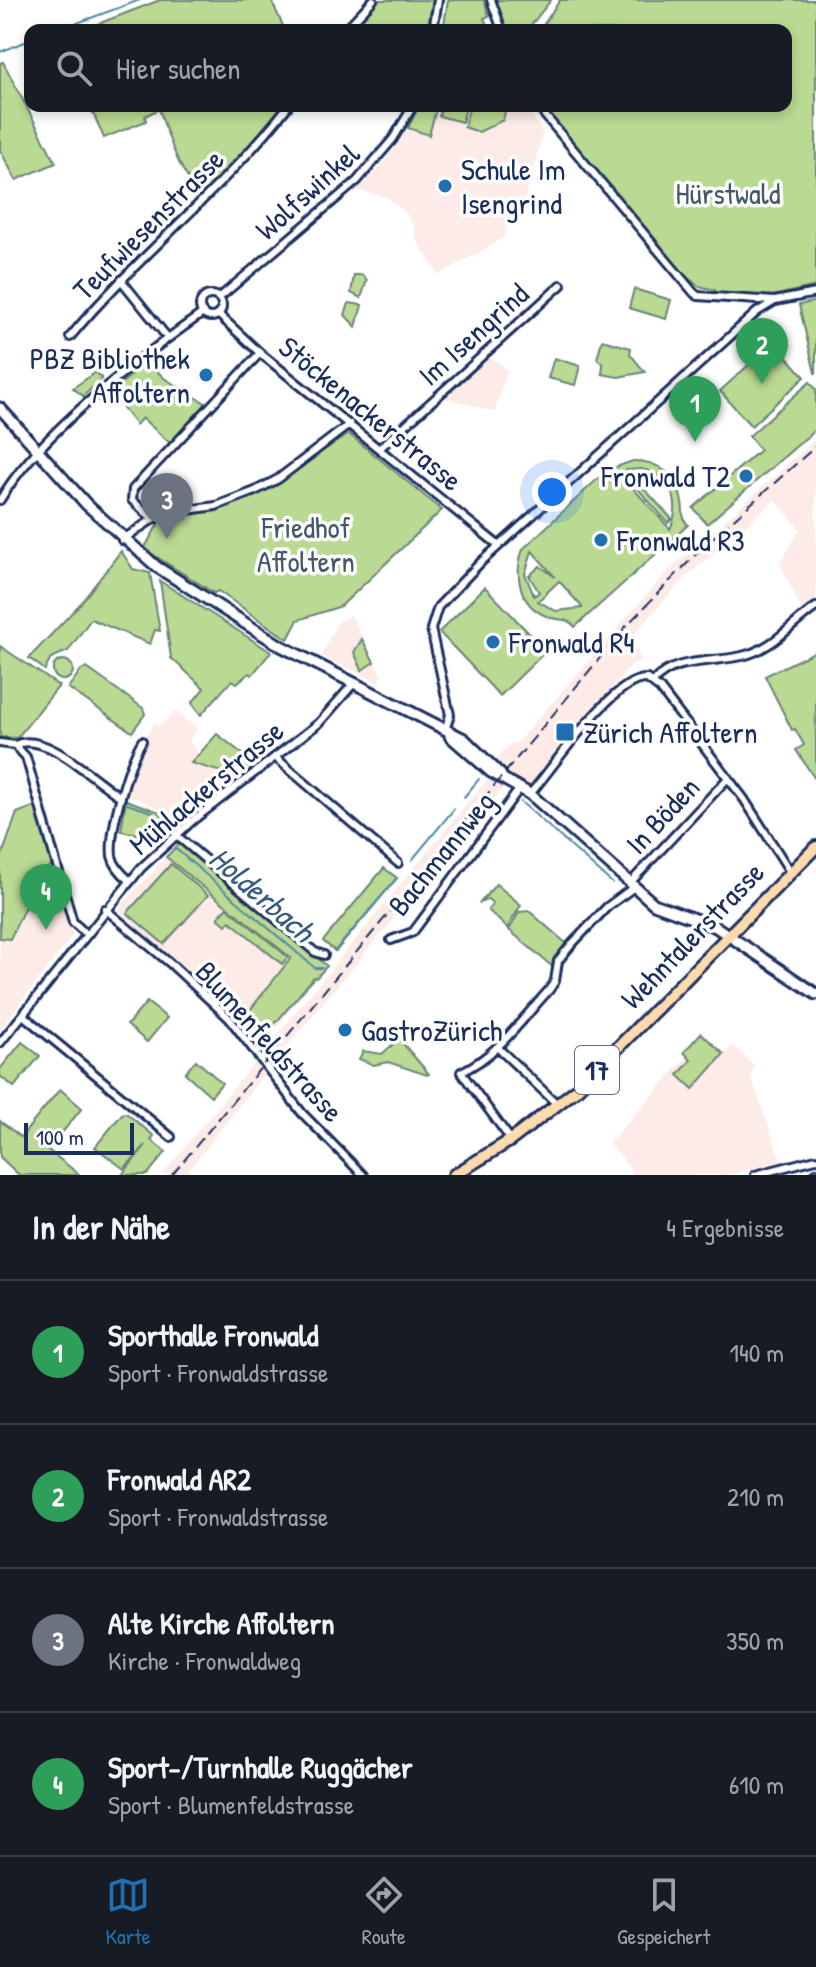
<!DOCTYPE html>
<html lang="de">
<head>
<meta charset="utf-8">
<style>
	body { margin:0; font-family:"Patrick Hand",sans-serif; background:#20242c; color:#f1f3f6 }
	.scale { position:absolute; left:24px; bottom:20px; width:110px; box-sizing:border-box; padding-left:8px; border:4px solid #1b2f5e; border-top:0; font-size:22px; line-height:28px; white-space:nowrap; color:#1b2f5e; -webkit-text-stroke:6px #fff; paint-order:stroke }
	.you { position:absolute; left:552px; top:492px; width:28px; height:28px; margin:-20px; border:6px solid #fff; border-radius:50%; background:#1a73e8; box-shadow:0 0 0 12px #1a73e833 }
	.badge { display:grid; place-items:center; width:52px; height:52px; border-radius:50%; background:#1f6fb2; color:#fff; font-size:26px; font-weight:700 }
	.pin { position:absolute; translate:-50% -66px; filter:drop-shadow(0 2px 4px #0008) }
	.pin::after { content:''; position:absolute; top:42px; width:28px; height:24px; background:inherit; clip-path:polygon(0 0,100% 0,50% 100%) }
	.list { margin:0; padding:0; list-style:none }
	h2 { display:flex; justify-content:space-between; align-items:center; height:104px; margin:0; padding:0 32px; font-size:34px }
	h2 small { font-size:26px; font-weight:400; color:#9ea1a6 }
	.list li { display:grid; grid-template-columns:52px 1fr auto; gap:24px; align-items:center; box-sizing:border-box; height:144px; padding:0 32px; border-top:2px solid #363941 }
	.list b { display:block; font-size:30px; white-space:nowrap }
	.list p { margin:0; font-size:26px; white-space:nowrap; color:#9ea1a6 }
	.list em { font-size:26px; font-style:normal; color:#9ea1a6 }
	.icon { flex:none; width:44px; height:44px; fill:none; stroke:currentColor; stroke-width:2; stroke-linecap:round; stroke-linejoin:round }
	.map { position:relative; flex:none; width:816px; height:1175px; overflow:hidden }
	.search { position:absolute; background:#171b24; box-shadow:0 4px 12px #0003; left:24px; right:24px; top:24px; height:88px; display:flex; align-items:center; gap:20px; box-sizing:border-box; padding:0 28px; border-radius:16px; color:#9ea1a6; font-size:30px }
	.sheet { height:680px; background:#171b24 }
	nav { display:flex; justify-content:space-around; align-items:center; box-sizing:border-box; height:112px; border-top:2px solid #363941; background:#171b24; font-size:22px; color:#9ea1a6 }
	nav a { display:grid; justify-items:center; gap:4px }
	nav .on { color:#1f6fb2 }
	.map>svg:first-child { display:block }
	.built { fill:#fcebe7 }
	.green { fill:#bad992; stroke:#6a8478; stroke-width:2; fill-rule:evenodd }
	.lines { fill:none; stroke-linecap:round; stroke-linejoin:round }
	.stream { stroke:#538aa5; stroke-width:2 }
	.street-casing { stroke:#1b2f5e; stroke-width:12 }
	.secondary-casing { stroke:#1b2f5e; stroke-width:15 }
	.primary-casing { stroke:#1b2f5e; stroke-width:16 }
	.street { stroke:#fff; stroke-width:6 }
	.secondary { stroke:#fff; stroke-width:9 }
	.primary { stroke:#fedbac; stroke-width:10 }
	.rail { stroke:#1b2f5e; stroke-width:2; stroke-dasharray:12 6; stroke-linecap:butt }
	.poi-dot { fill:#1f6fb2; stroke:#fff; stroke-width:3 }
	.labels { text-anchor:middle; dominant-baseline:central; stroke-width:7; stroke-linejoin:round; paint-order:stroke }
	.shield { fill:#fff; stroke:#5f6d8e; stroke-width:2 }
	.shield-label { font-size:28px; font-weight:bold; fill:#1b2f5e }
	.poi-label { font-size:30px; fill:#1b2f5e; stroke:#fff; text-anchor:start }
	.street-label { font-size:30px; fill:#1b2f5e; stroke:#fff }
	.park-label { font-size:30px; fill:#435a6b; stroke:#fff }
	.water-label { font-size:32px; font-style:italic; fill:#375d81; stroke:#fff }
</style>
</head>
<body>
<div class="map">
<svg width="816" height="1175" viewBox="0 0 816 1175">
	<rect width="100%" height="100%" fill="#fff"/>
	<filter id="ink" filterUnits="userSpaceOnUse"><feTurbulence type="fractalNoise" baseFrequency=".0125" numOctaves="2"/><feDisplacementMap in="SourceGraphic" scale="16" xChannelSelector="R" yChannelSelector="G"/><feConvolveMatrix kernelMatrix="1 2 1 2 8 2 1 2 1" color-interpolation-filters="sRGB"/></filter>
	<g filter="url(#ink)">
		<g class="built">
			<polygon points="437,106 526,106 543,133 525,198 513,210 503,238 439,275 415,238 416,232 407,214 386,197 357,190 381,166 408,129 429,135"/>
			<polygon points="486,359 497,360 507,371 495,412 443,397"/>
			<polygon points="816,439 816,601 802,610 780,564 800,529 775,500 686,577 632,636 641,660 633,663 529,787 514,775 268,1069 185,1175 162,1175 479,789 502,765 496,759 511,742 515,745 664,575"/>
			<polygon points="351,615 381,675 380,683 321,656 338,621"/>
			<polygon points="175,711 198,729 189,741 198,754 190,763 235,777 174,824 164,812 140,799 124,795 132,761 154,723 161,726"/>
			<polygon points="166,857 316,978 259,1049 225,1006 122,914 119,908"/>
			<polygon points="45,872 53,872 73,935 0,1029 0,941 4,937 11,940"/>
			<polygon points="701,1033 724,1054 733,1045 754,1066 751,1076 781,1161 728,1175 633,1175 621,1156 608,1144 686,1058 683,1053"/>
		</g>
		<g class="green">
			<polygon points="160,0 271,0 285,30 82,30"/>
			<polygon points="377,0 433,0 427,30 371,30 358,19"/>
			<polygon points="448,0 484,0 489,16 484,18 489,30 443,30"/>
			<polygon points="496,0 551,0 527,30 507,30"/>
			<polygon points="560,0 816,0 816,286 772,296 716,294 715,290 699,286 684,275 540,106 786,106 786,30 540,30"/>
			<polygon points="3,62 56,163 16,180 0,150 0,63"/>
			<path d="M90 106H285L240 161 205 193C182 185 167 132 159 109L145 116 146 121 104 138Z"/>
			<polygon points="419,106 437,106 429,135 408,128"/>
			<polygon points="442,106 466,108 462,122 439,116"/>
			<polygon points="470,106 511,106 506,108 503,120 479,132 464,127"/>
			<polygon points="354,275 362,275 367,280 361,298 351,293"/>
			<polygon points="634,289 671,300 666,319 629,308"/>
			<polygon points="816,301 816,373 815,373 799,305"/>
			<polygon points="349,303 362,305 356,327 345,315"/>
			<polygon points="602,340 631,348 630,354 645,372 618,377 602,374 603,364 597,359"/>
			<polygon points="774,342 805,377 751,426 720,391"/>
			<polygon points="554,358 580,366 575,385 548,378"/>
			<polygon points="148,362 164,378 207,404 171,444 142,418 136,425 110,392"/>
			<polygon points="96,372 102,379 83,396 73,388"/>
			<polygon points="810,382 816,389 816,429 707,524 693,508 760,450 749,436"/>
			<path d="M349 434 442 510 341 606 298 620 288 639C262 623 241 606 218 591L214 593 144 549 161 519 214 510 247 499Z"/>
			<path d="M633 461C658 460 678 476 682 502 684 512 681 517 688 525L575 627C568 618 563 621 552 618 520 609 513 577 523 549L607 470ZM641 469C670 475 683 502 670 529L619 473 622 471 668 523 672 519 627 470ZM532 551 555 577 540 566 529 576 539 592 534 596 525 574ZM559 581 582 607V608L556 611 538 601Z"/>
			<polygon points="121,551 133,569 150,573 160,631 155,630 150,644 91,619 68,651 51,658 45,670 29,658 80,604"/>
			<polygon points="160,581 271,652 252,675 249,673 237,683 232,680 201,715 192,703 204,688 171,658"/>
			<polygon points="485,587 546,651 500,696 439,632"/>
			<polygon points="362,639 374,662 362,670 354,652"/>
			<polygon points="0,646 59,686 17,738 0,737"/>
			<polygon points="816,651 816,779 815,779 796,750 804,745 795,729 792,730 765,676"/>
			<circle cx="63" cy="670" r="10"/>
			<polygon points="87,668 143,708 145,714 132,732 68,688 81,670"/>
			<polygon points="217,734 253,762 235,776 191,763"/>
			<polygon points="126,800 160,812 172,826 151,846 137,834 121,831"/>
			<polygon points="35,806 52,865 40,875 10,939 0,938 0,861 17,813"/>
			<polygon points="180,843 327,966 316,978 314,977 259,1043 242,1020 291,958 166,857"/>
			<polygon points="171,864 208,895 164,944 127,913"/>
			<polygon points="384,868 397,878 335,951 323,941"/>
			<polygon points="496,884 521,905 507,928 488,910 493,904 488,899 479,904"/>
			<polygon points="227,907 288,957 282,964 230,921 226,925 218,918"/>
			<polygon points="529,911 568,945 555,969 509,930 519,912"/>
			<polygon points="147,1002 167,1018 147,1042 127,1025"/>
			<polygon points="701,1033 724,1054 693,1089 678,1075 691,1060 684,1052"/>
			<polygon points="399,1039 429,1074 427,1075 388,1062 374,1065 359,1059 363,1051 382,1054"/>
			<polygon points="22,1042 40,1056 14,1087 0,1076 0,1069"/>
			<polygon points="196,1060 222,1083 211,1096 185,1073"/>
			<polygon points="60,1089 82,1108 48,1150 80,1175 19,1175 0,1157 0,1121 21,1137"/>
			<polygon points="126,1113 154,1136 151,1140 166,1152 147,1175 122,1175 146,1145 124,1169 95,1147 122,1114"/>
		</g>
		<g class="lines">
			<g class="stream">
				<polyline points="58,30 140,0"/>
				<polyline points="0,52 30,40"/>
				<polyline points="464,797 479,779"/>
				<polyline points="521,802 612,883"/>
				<polyline points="127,804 152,812 163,835"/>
				<polyline points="176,849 315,968 322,968"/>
				<polyline points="412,860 454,809"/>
				<polyline points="336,951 397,878"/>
			</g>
			<g class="street-casing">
				<g id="street">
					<polyline points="491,0 502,30"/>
					<polyline points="345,30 373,0"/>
					<polyline points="433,30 438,0"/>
					<polyline points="537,106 694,293 698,296 775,301"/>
					<polyline points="121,280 167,337"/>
					<circle cx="211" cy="306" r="11"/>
					<polyline points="219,298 357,181 393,139 413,106"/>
					<polyline points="218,314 260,353 498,545"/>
					<path d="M70 337C138 255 223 190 288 106"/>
					<polyline points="380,448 561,285"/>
					<path d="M0 500C40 432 139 358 203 313"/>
					<polyline points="153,519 132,500 133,489 260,353"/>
					<polyline points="122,540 153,519 173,512 216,506 255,491 278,479 350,424"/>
					<path d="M653 682C674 657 712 663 742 656 773 649 791 624 816 607"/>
					<polyline points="445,730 450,715 431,629 438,607 481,562 757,312 775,301 816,293"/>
					<polyline points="0,743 15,745 26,757 73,922 85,933"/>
					<path d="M15 745C46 730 94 781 121 797"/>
					<polyline points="275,757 398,863"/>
					<path d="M530 794C553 768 614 676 647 679L660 689 744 799 789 870"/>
					<polyline points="176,835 315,952 324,955"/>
					<path d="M130 881C122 874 114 866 112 856 109 830 128 764 142 741"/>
					<polyline points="630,883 728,778"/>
					<polyline points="105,909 172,965 229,1018 302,1113 363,1175"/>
					<polyline points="391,940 413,932 520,788"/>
					<polyline points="24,1016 171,1137"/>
					<polyline points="0,1043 141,868 192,821 319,723 354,683"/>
					<polyline points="497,1047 558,1105"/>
					<path d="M511 1140 461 1072C498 1055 522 1019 549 990L555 981 558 961 571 945 607 907 634 887"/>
					<polyline points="755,1175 816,1159"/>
					<polyline points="814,1175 816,1173"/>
				</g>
			</g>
			<g class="secondary-casing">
				<g id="secondary">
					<polyline points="0,408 87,505 157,567 281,646 464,739 501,775"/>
					<polyline points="450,736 491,772 530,794 654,904 716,927 816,994"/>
				</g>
			</g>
			<g class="primary-casing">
				<polyline id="primary" points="454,1175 511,1140 576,1090 816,847"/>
			</g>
			<use href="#street" class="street"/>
			<use href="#secondary" class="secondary"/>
			<use href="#primary" class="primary"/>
			<polyline class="rail" points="172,1175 628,624 708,542 816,446"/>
		</g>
	</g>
	<g class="poi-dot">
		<circle cx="445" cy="186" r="8"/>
		<circle cx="206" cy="375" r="8"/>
		<circle cx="746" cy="476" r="8"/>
		<circle cx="601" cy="540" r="8"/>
		<circle cx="493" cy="642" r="8"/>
		<rect x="555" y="722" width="20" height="20" rx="4"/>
		<circle cx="345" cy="1030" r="8"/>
	</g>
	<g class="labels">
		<rect class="shield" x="575" y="1046" width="44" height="48" rx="6"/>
		<g class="shield-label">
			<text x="597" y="1070">17</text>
		</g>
		<g class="poi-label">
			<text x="461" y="169">Schule Im<tspan x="461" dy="34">Isengrind</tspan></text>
			<text x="190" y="358" text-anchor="end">PBZ Bibliothek<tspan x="190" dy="34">Affoltern</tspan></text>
			<text x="730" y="476" text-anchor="end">Fronwald T2</text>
			<text x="617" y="540">Fronwald R3</text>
			<text x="509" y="642">Fronwald R4</text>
			<text x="583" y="732">Zürich Affoltern</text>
			<text x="361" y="1030">GastroZürich</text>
		</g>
		<g class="street-label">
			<text transform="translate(307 191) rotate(-42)">Wolfswinkel</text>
			<text transform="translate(148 224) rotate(-45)">Teufwiesenstrasse</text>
			<text transform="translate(473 334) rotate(-42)">Im Isengrind</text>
			<text transform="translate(371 413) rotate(39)">Stöckenackerstrasse</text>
			<text transform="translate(206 787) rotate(-40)">Mühlackerstrasse</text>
			<text transform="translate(662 815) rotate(-47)">In Böden</text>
			<text transform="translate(441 853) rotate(-51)">Bachmannweg</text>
			<text transform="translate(692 935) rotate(-46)">Wehntalerstrasse</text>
			<text transform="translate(270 1041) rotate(48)">Blumenfeldstrasse</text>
		</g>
		<g class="park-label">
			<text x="728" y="193">Hürstwald</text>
			<text x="306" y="527">Friedhof<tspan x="306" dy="34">Affoltern</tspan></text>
		</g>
		<g class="water-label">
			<text transform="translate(262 894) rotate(41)">Holderbach</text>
		</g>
	</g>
</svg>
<div class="scale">100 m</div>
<div class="you"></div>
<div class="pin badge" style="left:695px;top:442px;background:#2e9e5b">1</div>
<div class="pin badge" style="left:762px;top:384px;background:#2e9e5b">2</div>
<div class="pin badge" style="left:167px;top:539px;background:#6b7280">3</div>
<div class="pin badge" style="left:46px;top:930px;background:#2e9e5b">4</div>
<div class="search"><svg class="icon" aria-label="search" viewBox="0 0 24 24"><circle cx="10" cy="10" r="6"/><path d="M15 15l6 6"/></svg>Hier suchen</div>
</div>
<section class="sheet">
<h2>In der Nähe<small>4 Ergebnisse</small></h2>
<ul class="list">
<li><span class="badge" style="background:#2e9e5b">1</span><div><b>Sporthalle Fronwald</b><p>Sport · Fronwaldstrasse</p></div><em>140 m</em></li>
<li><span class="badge" style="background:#2e9e5b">2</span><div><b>Fronwald AR2</b><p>Sport · Fronwaldstrasse</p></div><em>210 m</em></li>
<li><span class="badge" style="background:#6b7280">3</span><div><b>Alte Kirche Affoltern</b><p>Kirche · Fronwaldweg</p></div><em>350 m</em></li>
<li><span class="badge" style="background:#2e9e5b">4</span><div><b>Sport-/Turnhalle Ruggächer</b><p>Sport · Blumenfeldstrasse</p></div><em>610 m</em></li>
</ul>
</section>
<nav>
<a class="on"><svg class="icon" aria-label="map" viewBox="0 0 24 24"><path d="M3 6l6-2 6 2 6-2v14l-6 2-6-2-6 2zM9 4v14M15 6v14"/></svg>Karte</a>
<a><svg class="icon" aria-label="directions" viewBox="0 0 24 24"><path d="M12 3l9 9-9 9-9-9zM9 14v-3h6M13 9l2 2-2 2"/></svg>Route</a>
<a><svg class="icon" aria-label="saved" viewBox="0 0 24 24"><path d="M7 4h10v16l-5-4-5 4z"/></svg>Gespeichert</a>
</nav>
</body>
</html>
